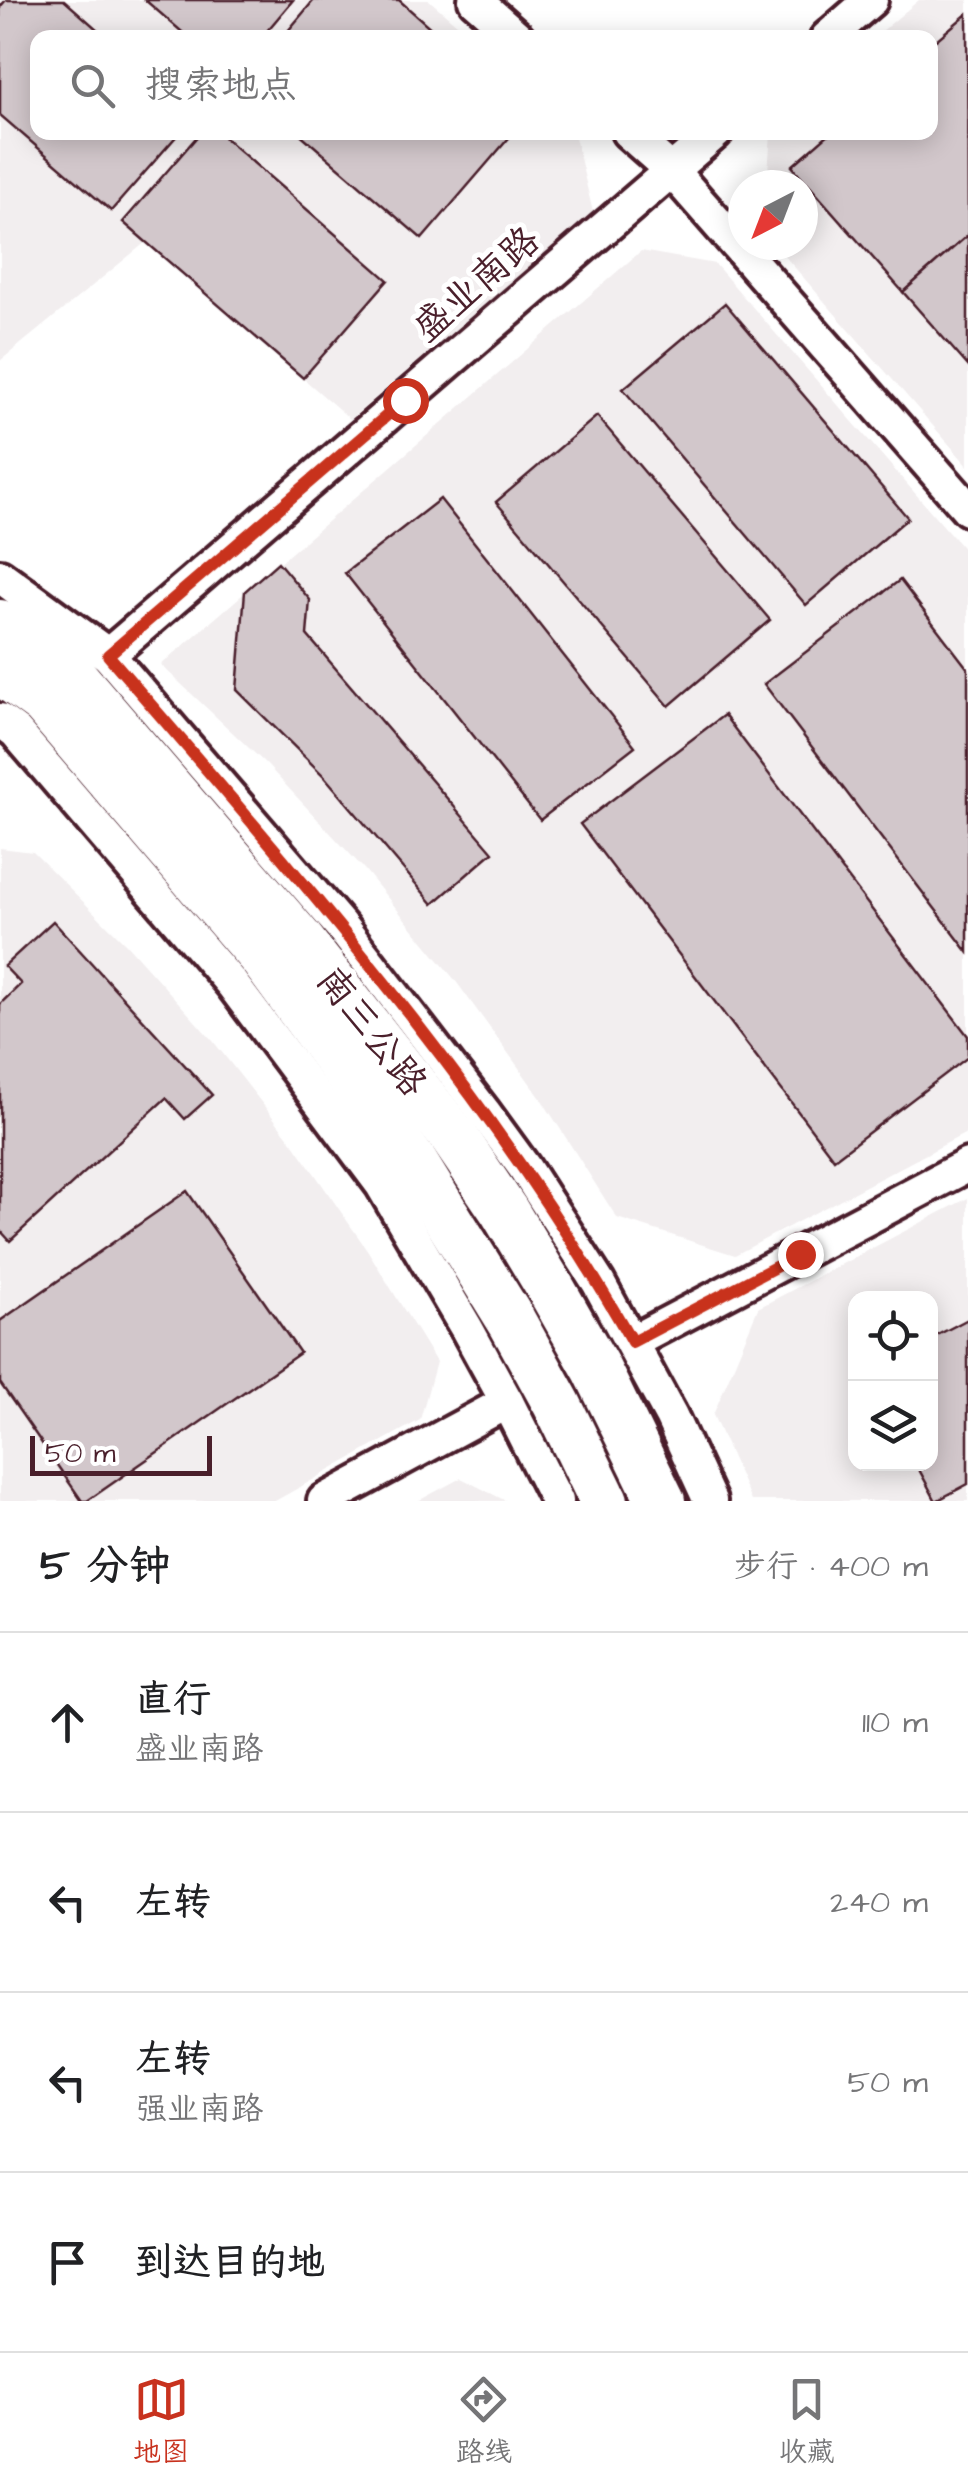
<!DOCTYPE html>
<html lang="zh">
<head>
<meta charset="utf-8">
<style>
	body { margin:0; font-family:"Architects Daughter","LXGW WenKai TC",sans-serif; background:#f2f2f2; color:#202124 }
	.controls { position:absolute; right:30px; bottom:30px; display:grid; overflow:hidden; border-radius:20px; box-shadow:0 5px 25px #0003 }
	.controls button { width:90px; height:90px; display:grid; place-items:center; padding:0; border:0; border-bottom:2px solid #e0e0e0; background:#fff; color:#202124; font:50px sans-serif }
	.compass { position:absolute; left:728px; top:170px; width:90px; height:90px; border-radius:50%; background:#fff; box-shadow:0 5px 25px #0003; rotate:222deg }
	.scale { position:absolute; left:30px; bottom:25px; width:182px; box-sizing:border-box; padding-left:10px; border:5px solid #4a1f2b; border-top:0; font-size:28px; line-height:35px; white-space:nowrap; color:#4a1f2b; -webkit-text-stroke:8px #fff; paint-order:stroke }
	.stop { position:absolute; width:30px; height:30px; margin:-22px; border:8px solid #c8321e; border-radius:50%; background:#fff }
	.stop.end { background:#c8321e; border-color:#fff; box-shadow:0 2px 10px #0008 }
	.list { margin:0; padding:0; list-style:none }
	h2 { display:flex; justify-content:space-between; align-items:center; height:130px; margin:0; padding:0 40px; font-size:42px }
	h2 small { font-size:32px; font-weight:400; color:#757577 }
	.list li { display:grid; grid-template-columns:65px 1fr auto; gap:30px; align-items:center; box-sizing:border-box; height:180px; padding:0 40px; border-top:2px solid #e0e0e0 }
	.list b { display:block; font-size:38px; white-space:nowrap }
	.list p { margin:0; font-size:32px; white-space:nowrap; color:#757577 }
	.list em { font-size:32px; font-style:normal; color:#757577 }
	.icon { flex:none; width:55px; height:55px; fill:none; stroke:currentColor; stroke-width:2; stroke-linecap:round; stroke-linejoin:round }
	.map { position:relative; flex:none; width:968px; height:1501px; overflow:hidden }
	.search { position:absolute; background:#fff; box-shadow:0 5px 25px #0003; left:30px; right:30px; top:30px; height:110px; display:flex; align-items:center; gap:25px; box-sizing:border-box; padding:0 35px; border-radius:20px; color:#757577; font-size:38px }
	.sheet { height:850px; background:#fff }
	nav { display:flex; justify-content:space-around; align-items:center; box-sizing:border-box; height:140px; border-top:2px solid #e0e0e0; background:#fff; font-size:28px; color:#757577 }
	nav a { display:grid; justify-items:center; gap:5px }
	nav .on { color:#c8321e }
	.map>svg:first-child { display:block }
	.built { fill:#f2eeef; fill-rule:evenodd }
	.building { fill:#d2c7cb; stroke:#4a1f2b; stroke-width:2.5 }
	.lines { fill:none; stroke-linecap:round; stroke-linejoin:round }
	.minor-casing { stroke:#4a1f2b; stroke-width:40 }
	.highway-casing { stroke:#4a1f2b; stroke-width:55 }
	.minor { stroke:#fff; stroke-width:32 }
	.highway { stroke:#fff; stroke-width:48 }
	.route { stroke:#c8321e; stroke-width:12 }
	.labels { text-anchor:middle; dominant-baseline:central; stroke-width:10; stroke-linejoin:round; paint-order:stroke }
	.street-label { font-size:38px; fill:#4a1f2b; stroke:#fff }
</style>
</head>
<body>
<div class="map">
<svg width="968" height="1501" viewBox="0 0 968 1501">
	<rect width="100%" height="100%" fill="#fff"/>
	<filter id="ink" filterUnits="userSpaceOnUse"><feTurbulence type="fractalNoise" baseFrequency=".01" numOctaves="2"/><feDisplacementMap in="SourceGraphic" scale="20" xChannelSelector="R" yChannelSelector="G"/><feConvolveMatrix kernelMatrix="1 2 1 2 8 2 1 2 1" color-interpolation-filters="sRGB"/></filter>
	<g filter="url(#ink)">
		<g class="built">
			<polygon points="0,0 429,0 472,37 38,38 38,132 574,133 593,212 350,419 146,242 0,361"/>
			<polygon points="919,0 968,0 968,466 775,245 803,245 803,185 767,185 771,133 930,132 930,38 875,37"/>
			<polygon points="641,251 715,264 968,554 968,1132 735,1255 617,1218 540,1097 455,980 364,869 266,764 161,665"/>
			<polygon points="0,848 33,852 126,944 213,1041 294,1144 368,1251 436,1362 420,1420 275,1501 0,1501"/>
			<path d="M968 1198V1501H751L713 1415 758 1308ZM856 1298H930V1464H856Z"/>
			<polygon points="461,1478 506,1501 418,1501"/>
		</g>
		<g class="building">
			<polygon points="6,0 64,0 107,38 38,38 38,132 180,132 111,211 0,115 0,7"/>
			<polygon points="145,0 293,0 261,38 189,38"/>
			<polygon points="314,0 399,0 442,38 282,38"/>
			<polygon points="967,14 968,235 903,292 792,166 831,132 930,132 930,45"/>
			<polygon points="201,132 218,132 388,280 303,378 123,222"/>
			<polygon points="298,132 514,132 422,239"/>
			<polygon points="968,235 968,366 903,292"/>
			<polygon points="725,303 908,518 806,605 623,389"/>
			<polygon points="597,416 770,620 669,706 496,502"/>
			<polygon points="440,499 635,746 540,820 345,573"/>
			<polygon points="278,562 310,600 307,635 493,852 433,904 324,776 237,690 245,591"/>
			<polygon points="900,580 968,669 968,952 764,684"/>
			<polygon points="724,715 968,1036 968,1057 834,1159 580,824"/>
			<polygon points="53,921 212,1095 185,1119 166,1098 10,1241 0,1230 0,1004 21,984 4,966"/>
			<polygon points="187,1191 300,1353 87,1501 82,1501 0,1383 0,1321"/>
			<polygon points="968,1319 968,1484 936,1501 916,1464 930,1464 930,1339"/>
		</g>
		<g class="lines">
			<g class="minor-casing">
				<g id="minor">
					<polyline points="475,0 518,38"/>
					<polyline points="827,38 871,0"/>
					<polyline points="628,132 672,171 968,509"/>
					<polyline points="0,576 108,655 340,925 484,1112 524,1167 598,1282 671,1416 710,1501"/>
					<polyline points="108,655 716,132"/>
					<polyline points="0,720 16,732 232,984 382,1185 467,1329 507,1402 557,1501"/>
					<polyline points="632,1342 968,1165"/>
					<polyline points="324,1501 507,1402"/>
				</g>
			</g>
			<g class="highway-casing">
				<g id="highway">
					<polyline points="0,624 73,677 301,942 453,1136 504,1211 551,1289 596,1368 661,1501"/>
					<polyline points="0,670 44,702 264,959 414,1164 512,1322 557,1404 604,1501"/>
				</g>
			</g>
			<use href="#minor" class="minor"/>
			<use href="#highway" class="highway"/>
		</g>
	</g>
	<g class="lines" filter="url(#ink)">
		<path class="route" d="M405 400 108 655C296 874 490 1090 632 1342L800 1254"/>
	</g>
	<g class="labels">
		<g class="street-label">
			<text transform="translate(477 285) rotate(-41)">盛业南路</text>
			<text transform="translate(371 1032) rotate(52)">南三公路</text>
		</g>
	</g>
</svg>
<div class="controls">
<button><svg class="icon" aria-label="locate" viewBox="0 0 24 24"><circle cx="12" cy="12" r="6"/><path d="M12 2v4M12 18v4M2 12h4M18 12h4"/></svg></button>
<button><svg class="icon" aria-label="layers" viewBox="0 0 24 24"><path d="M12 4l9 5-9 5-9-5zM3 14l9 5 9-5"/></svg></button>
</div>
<svg class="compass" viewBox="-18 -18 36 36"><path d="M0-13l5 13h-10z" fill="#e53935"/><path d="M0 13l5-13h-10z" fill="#757577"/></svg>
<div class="scale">50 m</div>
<div class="stop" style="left:405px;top:400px"></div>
<div class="stop end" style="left:800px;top:1254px"></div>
<div class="search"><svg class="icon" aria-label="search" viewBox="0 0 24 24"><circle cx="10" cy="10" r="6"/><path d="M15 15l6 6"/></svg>搜索地点</div>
</div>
<section class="sheet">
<h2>5 分钟<small>步行 · 400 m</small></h2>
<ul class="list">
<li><svg class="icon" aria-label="ahead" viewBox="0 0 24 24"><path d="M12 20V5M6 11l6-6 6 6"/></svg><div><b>直行</b><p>盛业南路</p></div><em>110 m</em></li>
<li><svg class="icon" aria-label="left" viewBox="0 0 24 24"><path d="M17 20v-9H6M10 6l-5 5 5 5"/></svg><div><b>左转</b></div><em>240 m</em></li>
<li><svg class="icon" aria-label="left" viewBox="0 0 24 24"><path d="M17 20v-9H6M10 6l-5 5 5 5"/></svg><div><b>左转</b><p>强业南路</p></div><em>50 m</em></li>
<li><svg class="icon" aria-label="arrive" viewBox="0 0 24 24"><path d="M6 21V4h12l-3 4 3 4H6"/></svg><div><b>到达目的地</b></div></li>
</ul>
</section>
<nav>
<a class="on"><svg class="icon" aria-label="map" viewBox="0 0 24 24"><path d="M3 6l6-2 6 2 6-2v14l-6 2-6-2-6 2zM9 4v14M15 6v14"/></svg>地图</a>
<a><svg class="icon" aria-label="directions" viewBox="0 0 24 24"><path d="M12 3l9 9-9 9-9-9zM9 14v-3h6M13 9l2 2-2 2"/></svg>路线</a>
<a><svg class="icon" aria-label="saved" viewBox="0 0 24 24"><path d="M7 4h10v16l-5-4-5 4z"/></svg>收藏</a>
</nav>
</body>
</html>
